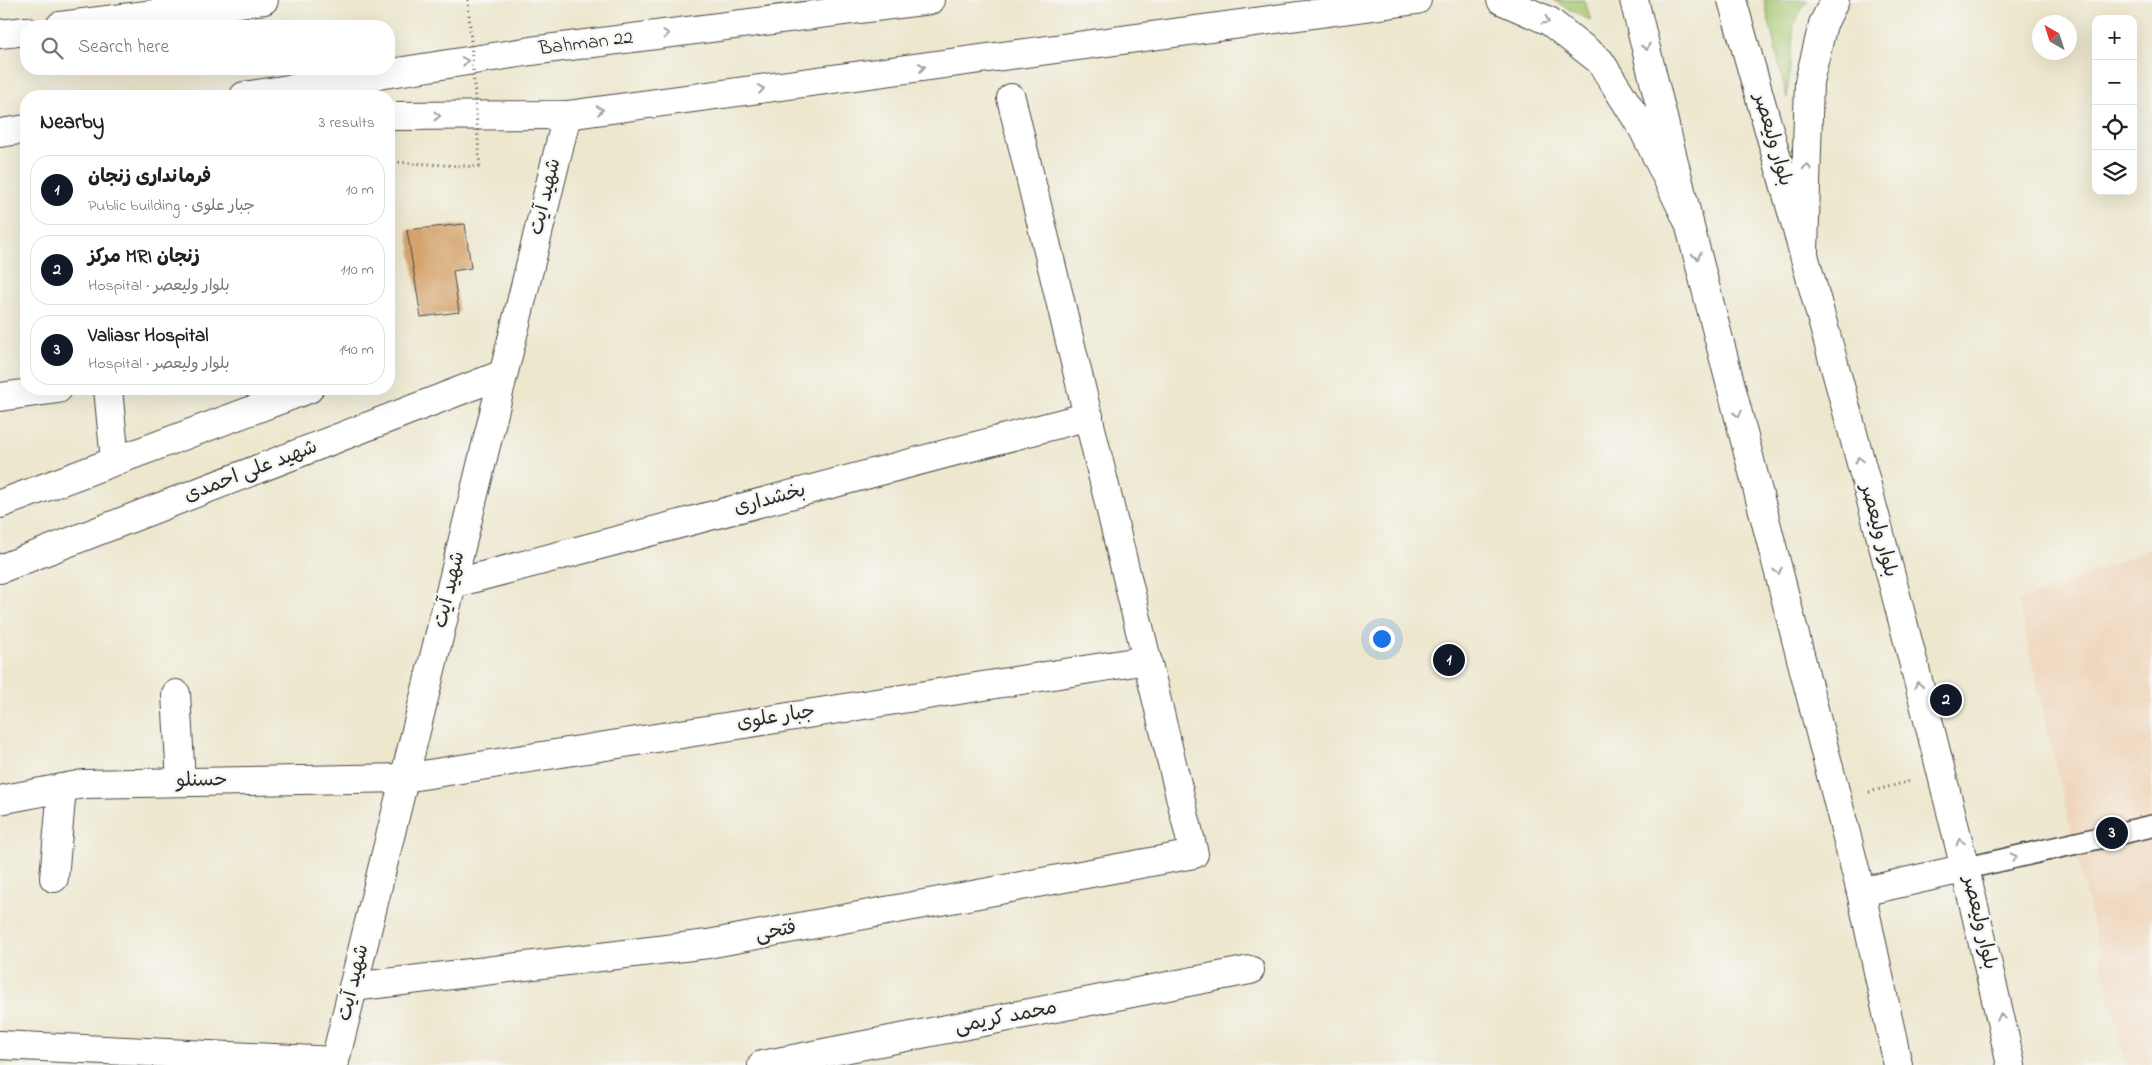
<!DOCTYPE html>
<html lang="en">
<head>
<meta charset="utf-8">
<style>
	body { margin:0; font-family:"Indie Flower","Playpen Sans Arabic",sans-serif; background:#f6f6f6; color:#202124 }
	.controls { position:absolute; right:15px; top:15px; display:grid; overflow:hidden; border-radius:10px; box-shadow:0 5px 20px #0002 }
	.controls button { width:45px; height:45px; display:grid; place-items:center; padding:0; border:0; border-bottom:1px solid #e0e0e0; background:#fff; color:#202124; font:25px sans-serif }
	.compass { position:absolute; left:2032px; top:15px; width:45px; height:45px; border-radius:50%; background:#fff; box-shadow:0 5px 20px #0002; rotate:321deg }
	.you { position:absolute; left:1381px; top:638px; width:18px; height:18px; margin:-12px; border:4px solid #fff; border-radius:50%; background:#1a73e8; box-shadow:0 0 0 8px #1a73e833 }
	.badge { display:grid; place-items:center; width:32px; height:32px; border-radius:50%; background:#111827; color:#fff; font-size:16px; font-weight:700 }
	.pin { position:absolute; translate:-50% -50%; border:2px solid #fff; box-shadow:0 1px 5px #0006 }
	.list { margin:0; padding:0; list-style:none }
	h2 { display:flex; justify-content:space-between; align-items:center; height:65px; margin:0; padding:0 20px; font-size:21px }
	h2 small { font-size:16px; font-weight:400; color:#757577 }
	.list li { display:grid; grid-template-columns:32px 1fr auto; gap:15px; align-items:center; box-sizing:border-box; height:70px; margin:0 10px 10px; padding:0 10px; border:1px solid #e0e0e0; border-radius:20px }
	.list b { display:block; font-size:19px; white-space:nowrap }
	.list p { margin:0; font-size:16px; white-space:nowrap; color:#757577 }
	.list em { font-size:16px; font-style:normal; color:#757577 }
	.icon { flex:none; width:28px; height:28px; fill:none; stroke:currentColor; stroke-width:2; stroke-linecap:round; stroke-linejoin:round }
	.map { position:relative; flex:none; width:2152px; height:1065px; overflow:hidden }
	.search { position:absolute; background:#fff; box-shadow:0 5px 20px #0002; left:20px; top:20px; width:375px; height:55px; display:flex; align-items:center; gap:12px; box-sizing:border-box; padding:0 18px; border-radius:20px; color:#757577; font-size:19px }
	.panel { position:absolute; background:#fff; box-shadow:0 5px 20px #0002; left:20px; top:90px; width:375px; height:305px; border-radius:20px }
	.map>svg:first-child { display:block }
	.built { fill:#efd6bb }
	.grass { fill:#a5c771; stroke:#68794e }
	.building { fill:#d5a46e }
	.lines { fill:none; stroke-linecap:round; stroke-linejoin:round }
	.lane-casing { stroke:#484743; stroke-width:24 }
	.street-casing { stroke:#484743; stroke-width:30 }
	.secondary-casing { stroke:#484743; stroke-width:30 }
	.primary-casing { stroke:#484743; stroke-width:30 }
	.highway-casing { stroke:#484743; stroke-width:30 }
	.path { stroke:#484743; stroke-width:3; stroke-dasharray:1 4; stroke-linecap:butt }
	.lane { stroke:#fff; stroke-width:21 }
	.street { stroke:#fff; stroke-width:28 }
	.secondary { stroke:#fff; stroke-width:28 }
	.primary { stroke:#fff; stroke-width:28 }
	.highway { stroke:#fff; stroke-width:28 }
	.path-bridge { stroke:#484743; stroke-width:3; stroke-dasharray:1 4; stroke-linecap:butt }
	.oneway { stroke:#a0a0a0 }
	.labels { text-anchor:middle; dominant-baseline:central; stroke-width:5; stroke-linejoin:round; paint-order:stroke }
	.street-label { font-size:20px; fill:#2b2b2b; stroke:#f6f6f2 }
</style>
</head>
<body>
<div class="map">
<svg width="2152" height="1065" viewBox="0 0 2152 1065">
	<rect width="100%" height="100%" fill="#f6f6f2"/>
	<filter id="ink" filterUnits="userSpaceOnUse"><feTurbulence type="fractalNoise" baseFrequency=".02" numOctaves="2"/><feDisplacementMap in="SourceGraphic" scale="10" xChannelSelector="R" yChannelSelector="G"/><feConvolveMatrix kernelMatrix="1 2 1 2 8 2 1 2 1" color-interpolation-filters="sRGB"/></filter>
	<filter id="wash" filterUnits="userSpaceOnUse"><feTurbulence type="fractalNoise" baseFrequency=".0096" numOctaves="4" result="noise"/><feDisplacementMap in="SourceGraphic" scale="20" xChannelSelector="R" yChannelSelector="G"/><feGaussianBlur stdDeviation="1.12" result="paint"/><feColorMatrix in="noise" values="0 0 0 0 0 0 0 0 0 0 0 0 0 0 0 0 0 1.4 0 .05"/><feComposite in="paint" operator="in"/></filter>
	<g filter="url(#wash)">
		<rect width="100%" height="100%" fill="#ede7ce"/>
		<polygon class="built" points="2152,548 2152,1065 2125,1065 2018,602"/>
		<g class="grass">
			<polygon points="1553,0 1585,0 1591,21"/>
			<polygon points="1764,0 1807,0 1794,25 1787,98"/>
		</g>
		<g id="blocks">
			<polygon class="building" points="465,224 471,268 453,271 459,312 421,317 407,230"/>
		</g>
	</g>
	<g filter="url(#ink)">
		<use href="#blocks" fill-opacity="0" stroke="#484743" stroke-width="1"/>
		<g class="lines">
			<g class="lane-casing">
				<polyline id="lane" points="1967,868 2152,826"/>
			</g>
			<g class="street-casing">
				<g id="street">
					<polyline points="108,389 115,461"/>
					<polyline points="0,397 58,389"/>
					<polyline points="0,504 309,389"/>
					<polyline points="0,569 503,374"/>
					<polyline points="452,584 1089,416"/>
					<polyline points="176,694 181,781"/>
					<polyline points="0,800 83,784 404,778 1147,660"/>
					<polyline points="54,878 62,788"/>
					<polyline points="353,987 708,944 1194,854 1011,98"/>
					<polyline points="0,1045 335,1061"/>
					<polyline points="762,1065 1250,970"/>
				</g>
			</g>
			<g class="secondary-casing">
				<polyline id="secondary" points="334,1065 567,115"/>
			</g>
			<g class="primary-casing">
				<g id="primary">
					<polyline points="1634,0 1689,223 1861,892 1898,1065"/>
					<path d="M1732 0C1833 353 1930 707 2011 1065"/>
					<polyline points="1861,892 1967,868"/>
				</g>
			</g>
			<g class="highway-casing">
				<g id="highway">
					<polyline points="1501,0 1549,21 1600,61 1643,129 1689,223"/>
					<polyline points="60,26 264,0"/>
					<polyline points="0,34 26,31"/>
					<polyline points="244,96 531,51 930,0"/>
					<polyline points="389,116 567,115 1417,0"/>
					<polyline points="0,133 26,129"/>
					<polyline points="1804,251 1809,82 1823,24 1835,0"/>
				</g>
			</g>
			<g class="path">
				<polyline points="390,148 393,162 480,167"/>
				<polyline points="1869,792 1911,781"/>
			</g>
			<use href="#lane" class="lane"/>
			<use href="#street" class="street"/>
			<use href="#secondary" class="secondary"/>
			<use href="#primary" class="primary"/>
			<use href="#highway" class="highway"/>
			<polyline class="path-bridge" points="468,0 480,167"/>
		</g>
		<defs><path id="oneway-chevron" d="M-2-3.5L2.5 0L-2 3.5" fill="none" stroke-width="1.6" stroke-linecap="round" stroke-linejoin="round" transform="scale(1.25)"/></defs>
		<g class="oneway">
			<use href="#oneway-chevron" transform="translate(1546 21) rotate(29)"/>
			<use href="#oneway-chevron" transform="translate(666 34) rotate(-7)"/>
			<use href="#oneway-chevron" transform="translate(1646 47) rotate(76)"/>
			<use href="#oneway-chevron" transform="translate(465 61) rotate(-9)"/>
			<use href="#oneway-chevron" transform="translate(922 67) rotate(-8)"/>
			<use href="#oneway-chevron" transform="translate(761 89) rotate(-8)"/>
			<use href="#oneway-chevron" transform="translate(600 110) rotate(-8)"/>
			<use href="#oneway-chevron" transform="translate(437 116)"/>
			<use href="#oneway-chevron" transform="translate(1807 167) rotate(-88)"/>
			<use href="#oneway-chevron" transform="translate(1697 256) rotate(76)"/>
			<use href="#oneway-chevron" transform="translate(1738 414) rotate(76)"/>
			<use href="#oneway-chevron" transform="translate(1859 460) rotate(-105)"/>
			<use href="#oneway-chevron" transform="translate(1778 571) rotate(76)"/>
			<use href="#oneway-chevron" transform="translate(1918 685) rotate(-105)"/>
			<use href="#oneway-chevron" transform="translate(1960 842) rotate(-105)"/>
			<use href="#oneway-chevron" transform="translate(2014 857) rotate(-13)"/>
			<use href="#oneway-chevron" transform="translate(2001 1017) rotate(-103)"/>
		</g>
	</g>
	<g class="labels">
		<g class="street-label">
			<text transform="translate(586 44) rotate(-7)">Bahman 22</text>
			<text transform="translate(1772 140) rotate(74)">بلوار ولیعصر</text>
			<text transform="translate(546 197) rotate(-76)">شهید آیت</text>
			<text transform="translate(251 472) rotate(-21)">شهید علی احمدی</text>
			<text transform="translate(770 500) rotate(-15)">بخشداری</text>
			<text transform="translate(1878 531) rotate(75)">بلوار ولیعصر</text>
			<text transform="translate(450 590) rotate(-76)">شهید آیت</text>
			<text transform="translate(776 718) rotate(-9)">جبار علوی</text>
			<text transform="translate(201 781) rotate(-1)">حسنلو</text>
			<text transform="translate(1979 923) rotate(77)">بلوار ولیعصر</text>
			<text transform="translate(776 932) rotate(-11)">فتحی</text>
			<text transform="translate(354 983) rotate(-76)">شهید آیت</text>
			<text transform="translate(1006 1018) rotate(-11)">محمد کریمی</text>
		</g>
	</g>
</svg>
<div class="controls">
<button>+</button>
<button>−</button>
<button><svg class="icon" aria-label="locate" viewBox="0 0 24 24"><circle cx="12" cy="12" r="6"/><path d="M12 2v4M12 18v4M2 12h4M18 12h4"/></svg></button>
<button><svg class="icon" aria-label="layers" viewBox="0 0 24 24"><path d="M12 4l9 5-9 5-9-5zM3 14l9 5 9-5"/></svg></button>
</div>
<svg class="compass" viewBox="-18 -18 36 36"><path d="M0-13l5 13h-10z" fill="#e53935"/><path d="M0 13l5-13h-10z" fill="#757577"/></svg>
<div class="you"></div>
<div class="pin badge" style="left:1449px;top:660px">1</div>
<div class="pin badge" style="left:1946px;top:700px">2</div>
<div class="pin badge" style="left:2112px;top:833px">3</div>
<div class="search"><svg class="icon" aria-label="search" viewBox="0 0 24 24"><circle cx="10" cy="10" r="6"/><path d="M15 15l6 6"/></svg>Search here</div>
<section class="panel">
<h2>Nearby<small>3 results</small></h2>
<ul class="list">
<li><span class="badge">1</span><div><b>فرمانداری زنجان</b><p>Public building · جبار علوی</p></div><em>10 m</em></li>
<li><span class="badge">2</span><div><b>مرکز MRI زنجان</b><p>Hospital · بلوار ولیعصر</p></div><em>110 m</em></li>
<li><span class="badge">3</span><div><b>Valiasr Hospital</b><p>Hospital · بلوار ولیعصر</p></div><em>140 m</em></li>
</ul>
</section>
</div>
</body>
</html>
